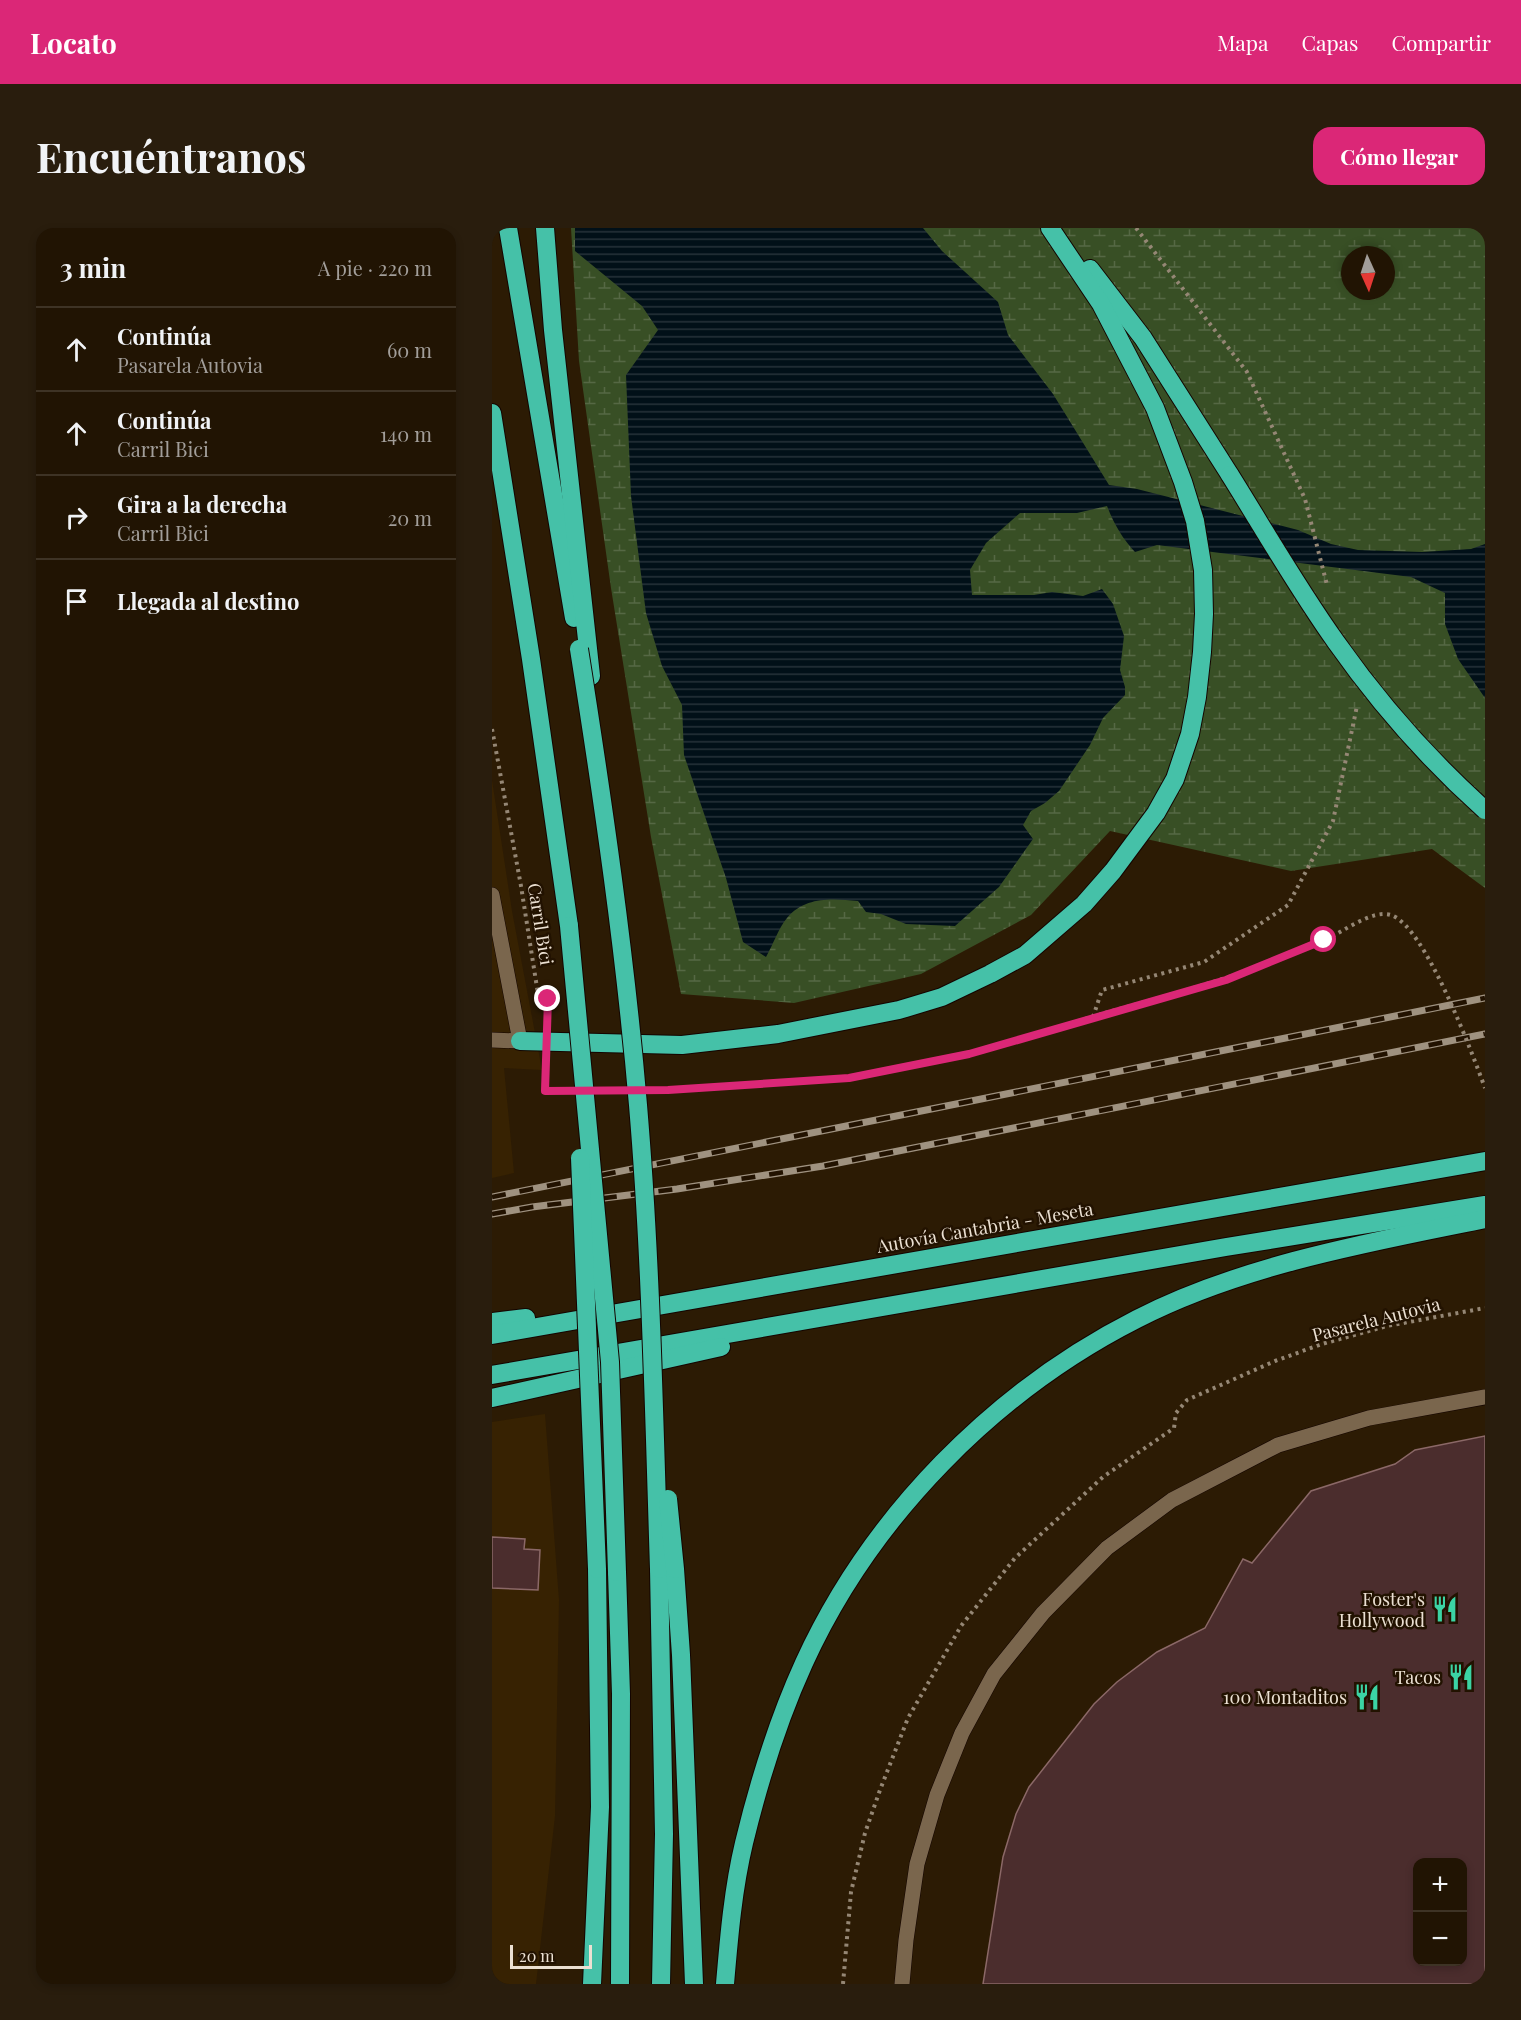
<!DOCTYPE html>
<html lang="es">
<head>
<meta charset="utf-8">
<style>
	body { margin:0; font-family:"Playfair Display",serif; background:#291d0d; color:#f1f3f6 }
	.controls { position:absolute; right:18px; bottom:18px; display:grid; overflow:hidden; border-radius:12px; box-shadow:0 3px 9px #0003 }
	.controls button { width:54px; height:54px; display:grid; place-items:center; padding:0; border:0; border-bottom:2px solid #3e3325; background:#211403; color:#f1f3f6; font:30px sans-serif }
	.compass { position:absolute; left:849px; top:18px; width:54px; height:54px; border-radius:50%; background:#211403; box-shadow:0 3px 9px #0003; rotate:177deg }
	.scale { position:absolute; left:18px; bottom:15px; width:82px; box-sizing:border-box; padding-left:6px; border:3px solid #ebe0d2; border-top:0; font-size:16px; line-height:21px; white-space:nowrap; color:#ebe0d2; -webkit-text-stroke:4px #221200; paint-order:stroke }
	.stop { position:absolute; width:18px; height:18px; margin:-14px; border:4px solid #db2777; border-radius:50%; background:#fff }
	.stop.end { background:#db2777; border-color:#fff; box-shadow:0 2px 6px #0008 }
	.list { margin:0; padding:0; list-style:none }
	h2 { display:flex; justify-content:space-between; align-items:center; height:78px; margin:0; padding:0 24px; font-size:26px }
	h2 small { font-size:20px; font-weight:400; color:#a29e9a }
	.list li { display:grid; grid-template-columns:39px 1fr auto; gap:18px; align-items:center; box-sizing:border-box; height:84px; padding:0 24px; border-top:2px solid #3e3325 }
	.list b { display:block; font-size:22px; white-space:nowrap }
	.list p { margin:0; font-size:20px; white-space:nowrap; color:#a29e9a }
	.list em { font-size:20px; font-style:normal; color:#a29e9a }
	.icon { flex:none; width:33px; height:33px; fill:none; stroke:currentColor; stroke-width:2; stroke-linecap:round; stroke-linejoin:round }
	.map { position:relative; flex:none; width:993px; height:1756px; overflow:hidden; border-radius:18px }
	header { display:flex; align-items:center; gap:36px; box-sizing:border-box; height:84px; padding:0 30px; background:#db2777; color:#fff }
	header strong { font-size:28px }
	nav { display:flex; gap:33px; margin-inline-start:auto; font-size:21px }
	.intro { display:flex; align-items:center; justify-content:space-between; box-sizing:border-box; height:144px; padding:0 36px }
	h1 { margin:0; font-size:42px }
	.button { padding:15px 27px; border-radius:18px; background:#db2777; color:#fff; font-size:21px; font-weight:700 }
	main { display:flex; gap:36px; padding:0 36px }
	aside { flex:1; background:#211403; border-radius:18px; box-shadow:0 3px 9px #0003 }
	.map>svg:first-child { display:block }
	.built { fill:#372202 }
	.wetland { fill:url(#wetland-marsh); fill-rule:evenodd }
	.water { fill:url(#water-rules) }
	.building { fill:#4b2d2d; stroke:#8b6867; stroke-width:1.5; fill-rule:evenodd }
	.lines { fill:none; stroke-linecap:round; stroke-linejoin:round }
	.minor-casing { stroke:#140500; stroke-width:16 }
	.highway-casing { stroke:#140500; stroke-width:20 }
	.path { stroke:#958775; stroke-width:4; stroke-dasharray:3 4.5; stroke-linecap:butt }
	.minor { stroke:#7a664d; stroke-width:15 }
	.highway { stroke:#45c1a8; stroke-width:18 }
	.rail-casing { stroke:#9f9280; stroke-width:7 }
	.rail { stroke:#221200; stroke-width:4.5; stroke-dasharray:14; stroke-linecap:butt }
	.highway-bridge-casing { stroke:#140500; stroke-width:20; stroke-linecap:butt }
	.path-bridge { stroke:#958775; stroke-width:4; stroke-dasharray:3 4.5; stroke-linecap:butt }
	.highway-bridge { stroke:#45c1a8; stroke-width:18 }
	.route { stroke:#db2777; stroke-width:8 }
	.labels { text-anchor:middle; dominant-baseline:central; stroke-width:5; stroke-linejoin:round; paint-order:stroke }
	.street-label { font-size:18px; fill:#ebe0d2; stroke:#221200 }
	.poi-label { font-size:18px; fill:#ebe0d2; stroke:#221200; text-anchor:end }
</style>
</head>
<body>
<header>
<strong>Locato</strong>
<nav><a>Mapa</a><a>Capas</a><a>Compartir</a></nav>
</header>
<div class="intro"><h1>Encuéntranos</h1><a class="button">Cómo llegar</a></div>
<main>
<aside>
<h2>3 min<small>A pie · 220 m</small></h2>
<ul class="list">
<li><svg class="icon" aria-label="ahead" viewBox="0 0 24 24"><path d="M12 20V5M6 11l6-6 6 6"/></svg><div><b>Continúa</b><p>Pasarela Autovia</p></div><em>60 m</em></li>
<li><svg class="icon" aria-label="ahead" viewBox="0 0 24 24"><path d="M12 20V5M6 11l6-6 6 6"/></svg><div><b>Continúa</b><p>Carril Bici</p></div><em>140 m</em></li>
<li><svg class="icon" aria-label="right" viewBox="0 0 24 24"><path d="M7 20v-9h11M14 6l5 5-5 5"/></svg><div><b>Gira a la derecha</b><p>Carril Bici</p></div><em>20 m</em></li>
<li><svg class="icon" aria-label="arrive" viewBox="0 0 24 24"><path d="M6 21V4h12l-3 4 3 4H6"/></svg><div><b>Llegada al destino</b></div></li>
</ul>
</aside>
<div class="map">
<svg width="993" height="1756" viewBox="0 0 993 1756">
	<defs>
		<pattern id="wetland-marsh" width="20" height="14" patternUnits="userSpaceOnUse" patternTransform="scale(1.5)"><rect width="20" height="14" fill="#384f25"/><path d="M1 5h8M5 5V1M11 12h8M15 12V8" fill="none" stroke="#556844"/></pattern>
		<pattern id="water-rules" width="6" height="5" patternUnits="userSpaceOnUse" patternTransform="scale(1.5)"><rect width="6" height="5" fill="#011018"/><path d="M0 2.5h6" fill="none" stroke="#263239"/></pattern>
	</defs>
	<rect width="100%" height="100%" fill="#2c1b04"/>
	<g class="built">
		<polygon points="0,552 20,683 50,842 12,840 22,945 0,950"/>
		<polygon points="53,1186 67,1372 63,1588 44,1756 0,1756 0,1194"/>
	</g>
	<path class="wetland" d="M79 0H993V660L940 621 799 643 618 603 539 687 429 746 302 775 189 766 159 609 119 360 87 133ZM858 27H894V63H858Z"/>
	<path class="water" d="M83 0H431L450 23 506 74 516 107 561 166 617 257 645 261 806 302 839 316 866 322 930 324 979 321 993 316V470L966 431 953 396V365L919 349 665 317 643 324C630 310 622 296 615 278L585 285H528L494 315 478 342 480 367H542L560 364 591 368 610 361 621 376 632 408 628 442 633 459V467L611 490 598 517 567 563 553 575 539 583 531 597 541 611 507 659 463 698 414 696 389 686 374 684 366 673C340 671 314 668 295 690 286 701 281 717 274 729L251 714 234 650 192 527 190 477 170 438 154 385 139 268 134 147 166 102 150 78 83 23Z"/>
	<g class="building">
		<path d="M993 1208V1756H491L511 1629 524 1586 537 1559 602 1476 625 1454 665 1424 713 1400 751 1331 760 1335 819 1263 903 1236 923 1222ZM926 1634H970V1734H926Z"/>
		<polygon points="0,1309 33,1311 32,1321 48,1322 46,1362 0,1360"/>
	</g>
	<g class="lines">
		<g class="minor-casing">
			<g id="minor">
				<polyline points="0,667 28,813 0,812"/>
				<polyline points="410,1756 414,1712 425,1636 445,1567 470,1505 502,1446 551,1385 615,1320 680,1272 786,1217 877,1190 993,1169"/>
			</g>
		</g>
		<g class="highway-casing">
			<g id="highway">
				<polyline points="16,0 82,390"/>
				<polyline points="53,0 61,102 99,448"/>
				<polyline points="598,41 651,110 738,247"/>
				<polyline points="0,185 39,431 77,698"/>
				<polyline points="28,813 190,817 286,806 407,782 450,769 498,746 533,727 592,676 621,643 664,585 683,551 698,506 705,469 710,424 712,386 711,342 703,293 691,254 663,180 609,76 558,0"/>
				<polyline points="0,1094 34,1090"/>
				<polyline points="0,1107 993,933"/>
				<polyline points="0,1147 734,1019 993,977"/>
				<polyline points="0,1170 229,1119"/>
				<polyline points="167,1341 172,1606 169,1756"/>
				<polyline points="183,1341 189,1427 202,1756"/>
				<polyline points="125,1344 129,1466 128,1756"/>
				<polyline points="100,1756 108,1579 105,1341"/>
				<path d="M233 1756C237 1709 241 1661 252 1615 267 1553 286 1492 312 1435 379 1288 503 1163 645 1091 750 1037 879 1014 993 991"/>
			</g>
		</g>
		<g class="path">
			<polyline points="644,0 755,144 813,271 835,357"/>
			<polyline points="0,501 29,658 46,766 56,770 56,792"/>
			<polyline points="601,789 610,762 712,734 796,677 841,593 865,478"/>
			<polyline points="54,835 53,863 72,863"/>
			<polyline points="166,862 357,850 477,826 613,785"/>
			<polyline points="351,1756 359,1664 373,1605 388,1562 416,1490 469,1398 523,1330 611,1249 682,1200 684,1185 695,1172 783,1133 830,1116 895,1098 993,1080"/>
		</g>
		<use href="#minor" class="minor"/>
		<use href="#highway" class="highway"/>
		<g class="rail-casing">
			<g id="rail">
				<polyline points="0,969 993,770"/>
				<polyline points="0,986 40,979 185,961 331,938 993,806"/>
			</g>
		</g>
		<use href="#rail" class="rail"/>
		<g class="highway-bridge-casing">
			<g id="highway-bridge">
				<path d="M738 247C773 303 806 361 844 414 887 475 937 532 993 582"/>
				<path d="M87 421C111 573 133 724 146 877 159 1031 162 1187 167 1341"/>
				<polyline points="77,698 118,1134 125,1344"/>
				<polyline points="88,930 105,1341"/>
				<polyline points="176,1271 183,1341"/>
			</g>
		</g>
		<path class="path-bridge" d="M613 785C688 764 761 745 833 712 851 704 880 681 899 687 933 698 980 825 993 860"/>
		<use href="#highway-bridge" class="highway-bridge"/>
	</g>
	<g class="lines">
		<polyline class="route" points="56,771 53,863 176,862 357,850 477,826 734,752 832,712"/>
	</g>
	<defs>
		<g id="restaurant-bare" transform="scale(2.07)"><path d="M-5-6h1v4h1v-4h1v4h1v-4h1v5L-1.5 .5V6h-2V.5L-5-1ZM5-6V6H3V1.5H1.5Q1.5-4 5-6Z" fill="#3bd4a4" stroke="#221200" stroke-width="2.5" paint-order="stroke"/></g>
	</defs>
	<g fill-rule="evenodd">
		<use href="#restaurant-bare" x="953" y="1381"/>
		<use href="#restaurant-bare" x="969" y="1449"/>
		<use href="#restaurant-bare" x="875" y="1469"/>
	</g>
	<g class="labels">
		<g class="street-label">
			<text transform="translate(49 696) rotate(81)">Carril Bici</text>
			<text transform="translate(493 999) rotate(-10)">Autovía Cantabria - Meseta</text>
			<text transform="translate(884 1091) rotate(-14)">Pasarela Autovia</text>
		</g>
		<g class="poi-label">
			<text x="933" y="1371">Foster's<tspan x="933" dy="21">Hollywood</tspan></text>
			<text x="949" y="1449">Tacos</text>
			<text x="855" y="1469">100 Montaditos</text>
		</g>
	</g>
</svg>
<div class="controls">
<button>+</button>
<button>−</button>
</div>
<svg class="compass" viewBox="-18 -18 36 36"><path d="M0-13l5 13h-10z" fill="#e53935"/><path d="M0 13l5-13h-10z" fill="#a29e9a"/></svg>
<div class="scale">20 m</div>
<div class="stop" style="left:832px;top:712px"></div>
<div class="stop end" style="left:56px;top:771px"></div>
</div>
</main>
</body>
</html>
